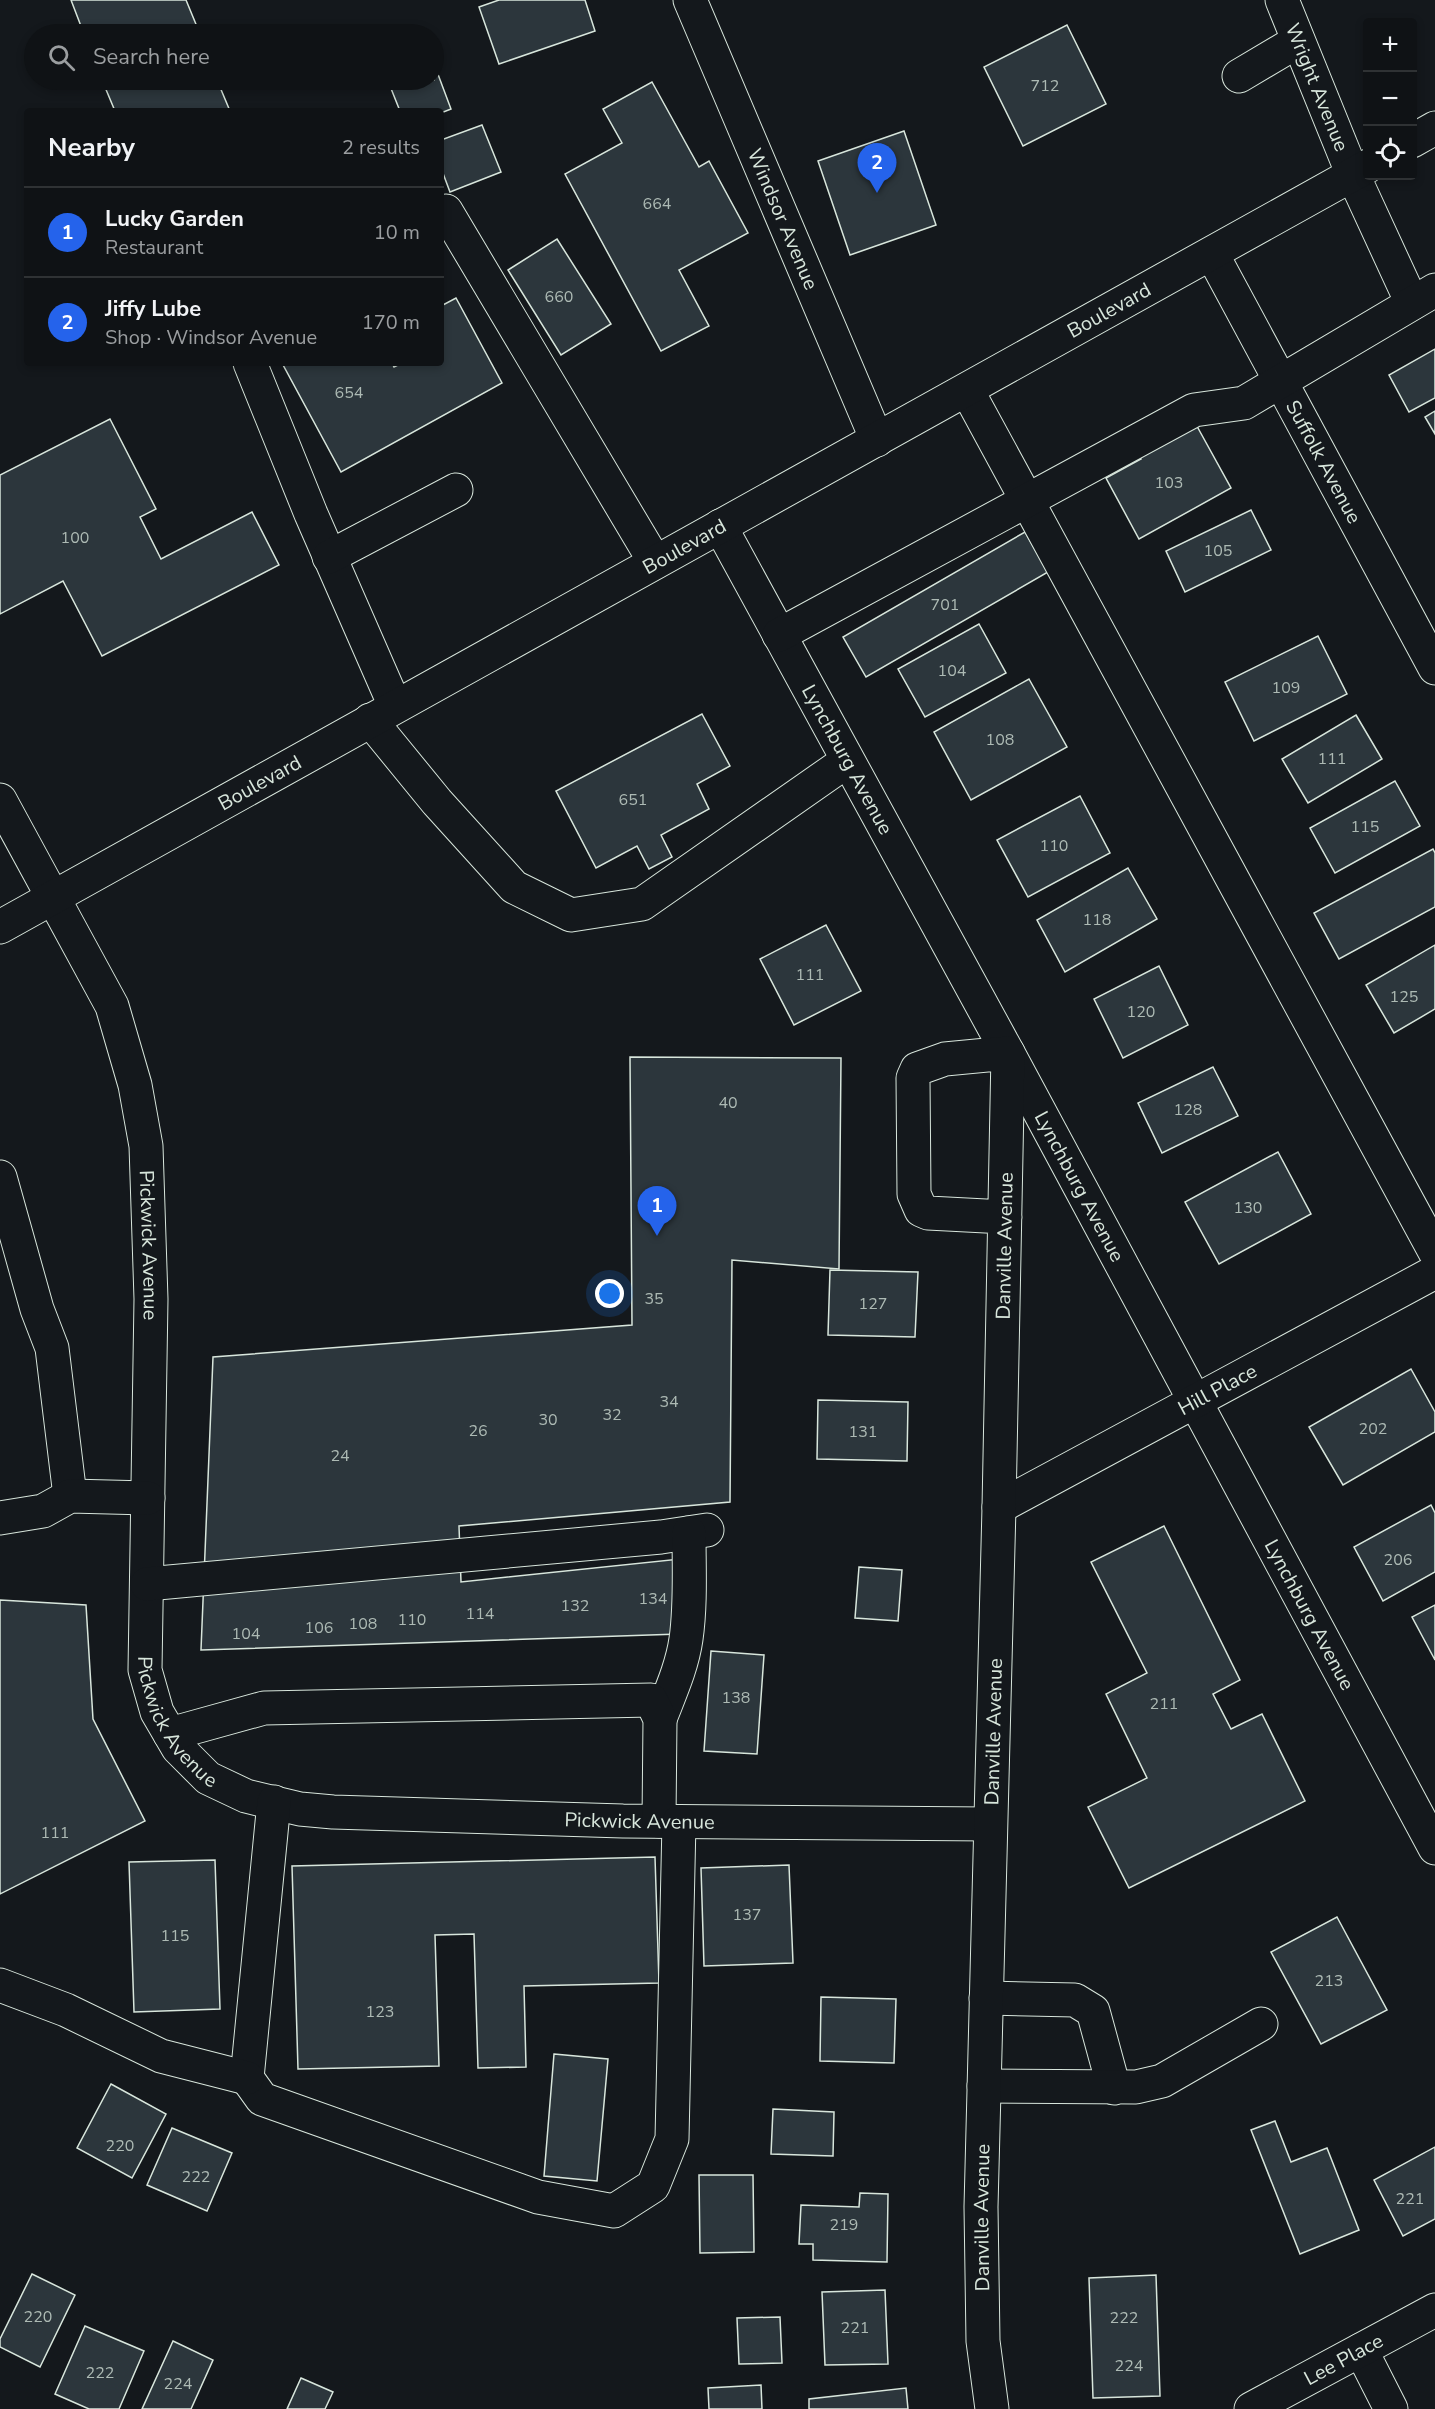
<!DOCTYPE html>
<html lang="en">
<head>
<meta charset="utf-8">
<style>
	body { margin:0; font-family:"Nunito Sans",sans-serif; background:#181b1e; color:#f1f3f6 }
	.controls { position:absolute; right:18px; top:18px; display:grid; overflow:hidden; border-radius:6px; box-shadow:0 3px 9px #0003 }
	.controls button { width:54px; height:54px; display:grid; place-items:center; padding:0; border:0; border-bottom:2px solid #2f3234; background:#0f1215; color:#f1f3f6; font:30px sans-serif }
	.you { position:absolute; left:610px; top:1294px; width:21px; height:21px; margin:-15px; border:4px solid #fff; border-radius:50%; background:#1a73e8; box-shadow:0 0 0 9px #1a73e833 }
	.badge { display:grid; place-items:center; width:39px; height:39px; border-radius:50%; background:#2563eb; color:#fff; font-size:20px; font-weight:700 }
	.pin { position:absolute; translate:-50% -50px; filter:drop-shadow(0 2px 3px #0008) }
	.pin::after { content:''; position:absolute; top:32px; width:21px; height:18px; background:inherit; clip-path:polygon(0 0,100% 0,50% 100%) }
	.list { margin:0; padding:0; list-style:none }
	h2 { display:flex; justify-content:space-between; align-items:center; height:78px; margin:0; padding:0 24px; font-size:26px }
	h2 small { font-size:20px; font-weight:400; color:#9b9ea0 }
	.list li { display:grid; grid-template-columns:39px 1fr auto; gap:18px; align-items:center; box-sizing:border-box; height:90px; padding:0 24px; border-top:2px solid #2f3234 }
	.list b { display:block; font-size:22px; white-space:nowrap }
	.list p { margin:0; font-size:20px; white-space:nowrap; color:#9b9ea0 }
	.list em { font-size:20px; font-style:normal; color:#9b9ea0 }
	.icon { flex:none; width:33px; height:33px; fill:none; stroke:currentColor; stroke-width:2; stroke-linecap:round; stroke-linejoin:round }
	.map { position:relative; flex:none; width:1435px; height:2409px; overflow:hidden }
	.search { position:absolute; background:#0f1215; box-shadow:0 3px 9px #0003; left:24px; top:24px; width:420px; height:66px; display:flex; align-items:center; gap:15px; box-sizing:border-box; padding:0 21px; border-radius:33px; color:#9b9ea0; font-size:22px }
	.panel { position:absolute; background:#0f1215; box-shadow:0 3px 9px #0003; left:24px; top:108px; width:420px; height:258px; border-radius:6px }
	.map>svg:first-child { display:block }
	.building { fill:#2c363c; stroke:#d8e6dc; stroke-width:1.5 }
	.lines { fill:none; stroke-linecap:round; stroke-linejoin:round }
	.minor-casing { stroke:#d8e6dc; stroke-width:35 }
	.major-casing { stroke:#d8e6dc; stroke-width:35 }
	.minor { stroke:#14181c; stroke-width:33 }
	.major { stroke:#14181c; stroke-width:33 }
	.labels { text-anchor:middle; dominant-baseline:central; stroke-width:4.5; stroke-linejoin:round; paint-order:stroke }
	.number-label { font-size:16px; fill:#adbab4 }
	.street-label { font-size:20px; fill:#d8e6dc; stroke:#14181c }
</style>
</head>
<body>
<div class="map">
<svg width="1435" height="2409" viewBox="0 0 1435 2409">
	<rect width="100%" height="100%" fill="#14181c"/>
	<g class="building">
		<polygon points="71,0 186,0 200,34 84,34"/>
		<polygon points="499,0 585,0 595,31 499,64 479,7"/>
		<polygon points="1067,25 1106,104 1023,146 984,67"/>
		<polygon points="436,69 451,109 441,113 441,111 400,111 390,86 407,80 434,80 434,70"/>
		<polygon points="102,80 217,80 230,111 115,111"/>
		<polygon points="652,82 699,167 709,161 748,233 679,270 709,326 661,351 565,174 622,143 603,109"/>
		<polygon points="482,125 501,172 450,192 441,168 441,140"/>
		<polygon points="904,131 936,225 850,255 818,161"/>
		<polygon points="557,239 611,324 561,355 508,270"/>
		<polygon points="456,298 502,383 341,472 282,363 392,363 394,367 402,363 441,363 441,306"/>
		<polygon points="1435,349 1435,398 1409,412 1389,375"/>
		<polygon points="1435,411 1435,434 1425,417"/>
		<polygon points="110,419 156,509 140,517 161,559 252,512 279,565 102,656 63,581 0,614 0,475"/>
		<polygon points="1193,419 1231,488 1139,539 1106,478 1141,459 1136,451"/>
		<polygon points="1251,510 1271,550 1185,592 1166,551"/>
		<polygon points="1025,532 1048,572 866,677 843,637"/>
		<polygon points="979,624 1006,673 925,717 898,669"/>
		<polygon points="1318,636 1347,694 1254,741 1225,682"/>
		<polygon points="1029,679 1067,747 971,800 934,732"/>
		<polygon points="702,714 730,766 697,784 709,809 661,835 672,857 649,869 637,846 596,868 556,791"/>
		<polygon points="1356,715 1382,759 1308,803 1282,759"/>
		<polygon points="1395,781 1420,826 1335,873 1310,828"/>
		<polygon points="1080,796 1110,853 1028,897 997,840"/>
		<polygon points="1433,849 1435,853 1435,907 1339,959 1314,913"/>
		<polygon points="1128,868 1157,919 1065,972 1037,920"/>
		<polygon points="826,925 861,991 794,1025 760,959"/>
		<polygon points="1435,945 1435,1009 1394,1033 1366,985"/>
		<polygon points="1159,966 1188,1025 1123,1058 1094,999"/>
		<polygon points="630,1057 841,1058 839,1269 732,1260 730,1502 459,1526 461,1582 680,1559 679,1634 201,1650 213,1357 632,1325"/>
		<polygon points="1213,1067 1238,1116 1162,1153 1138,1103"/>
		<polygon points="1278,1152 1311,1214 1219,1264 1185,1202"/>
		<polygon points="830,1270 918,1272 915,1337 828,1335"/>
		<polygon points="1411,1369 1435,1412 1435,1432 1343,1485 1309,1427"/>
		<polygon points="818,1400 908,1402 907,1461 817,1459"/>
		<polygon points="1431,1505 1435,1513 1435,1572 1383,1601 1354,1547"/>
		<polygon points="1164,1526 1240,1680 1213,1694 1231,1729 1262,1714 1305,1801 1129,1888 1088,1807 1147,1778 1106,1694 1147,1673 1091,1562"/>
		<polygon points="859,1567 902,1570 898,1621 855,1618"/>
		<polygon points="0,1600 86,1605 93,1719 145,1821 0,1894"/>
		<polygon points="1435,1605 1435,1660 1412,1617"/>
		<polygon points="711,1651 764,1655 757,1754 704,1751"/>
		<polygon points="655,1857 659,1983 524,1986 526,2067 478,2068 474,1934 435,1935 439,2066 298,2069 292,1866"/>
		<polygon points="215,1860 220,2009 134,2012 129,1862"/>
		<polygon points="789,1865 793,1963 704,1966 701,1868"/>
		<polygon points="1337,1917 1387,2010 1321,2044 1271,1952"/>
		<polygon points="821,1997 896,1999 894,2063 820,2061"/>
		<polygon points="554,2054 608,2059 597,2181 544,2176"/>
		<polygon points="111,2084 166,2114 132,2178 77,2148"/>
		<polygon points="773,2109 834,2112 833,2156 771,2154"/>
		<polygon points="1275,2121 1291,2162 1327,2148 1359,2230 1300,2254 1251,2130"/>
		<polygon points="172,2128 232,2153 207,2211 147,2185"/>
		<polygon points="1435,2147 1435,2219 1403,2236 1374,2180"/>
		<polygon points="699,2175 753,2175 754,2252 700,2253"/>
		<polygon points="860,2193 888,2194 887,2262 813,2260 813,2244 799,2244 801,2205 859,2207"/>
		<polygon points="32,2274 75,2295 40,2367 0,2347 0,2339"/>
		<polygon points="1156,2275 1160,2396 1093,2398 1089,2278"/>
		<polygon points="885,2290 888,2364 825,2365 822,2292"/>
		<polygon points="780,2317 782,2363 739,2364 737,2318"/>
		<polygon points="85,2326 144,2351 119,2409 89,2409 55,2394"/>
		<polygon points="173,2341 213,2360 191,2409 142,2409"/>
		<polygon points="301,2378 333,2392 325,2409 287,2409"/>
		<polygon points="761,2385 762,2409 709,2409 708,2388"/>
		<polygon points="906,2388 908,2409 809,2409 809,2399"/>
	</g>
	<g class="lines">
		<g class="minor-casing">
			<g id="minor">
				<path id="s1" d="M690 0 877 440"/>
				<path id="s2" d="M1282 0 1353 175 1412 303"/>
				<polyline points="1239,76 1298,41"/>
				<polyline points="446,211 655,562"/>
				<path id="s3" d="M1212 254 1435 668"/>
				<polyline points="250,363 311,514 395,706"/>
				<polyline points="967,390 1435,1252"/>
				<path id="s4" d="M720 526 1008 1053 1435 1848"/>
				<polyline points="329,557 456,490"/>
				<polyline points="779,635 1194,410 1244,403 1435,290"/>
				<polyline points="370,720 437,802 514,887 571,915 642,904 847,761"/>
				<path id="s5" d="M0 800 112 1006 135 1085 146 1146 151 1299 145 1670 157 1712 178 1748 208 1778 246 1796 300 1809 333 1812 623 1821 990 1824"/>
				<polyline points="0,1177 37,1309 52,1348 70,1496"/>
				<path id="s6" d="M999 1507 1435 1272"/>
				<polyline points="0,1518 43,1511 70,1496 148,1498"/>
				<polyline points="147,1584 661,1537 707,1530"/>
				<path d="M660 1719C670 1693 682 1667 686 1639 691 1604 689 1568 689 1533"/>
				<polyline points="170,1734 264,1708 651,1700 660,1719 659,1821"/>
				<polyline points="274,1802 247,2078 262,2099 538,2197 614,2211 653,2186 672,2139 679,1822"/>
				<polyline points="0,1985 66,2010 161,2056 247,2078"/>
				<polyline points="986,1998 1075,2000 1093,2011 1114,2088"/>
				<polyline points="984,2086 1136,2087 1162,2081 1261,2024"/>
				<polyline points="1361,2350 1391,2409"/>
				<path id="s7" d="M992 2409 983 2341 981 2207 999 1507 1008 1053 945 1059 917 1069 913 1078 914 1194 921 1210 928 1213 1005 1217"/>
				<path id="s8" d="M1251 2409 1435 2310"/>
			</g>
		</g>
		<g class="major-casing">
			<g id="major">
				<polyline points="1412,141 1435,128"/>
				<path id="s9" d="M0 927 1368 166"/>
			</g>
		</g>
		<use href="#minor" class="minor"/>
		<use href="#major" class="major"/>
	</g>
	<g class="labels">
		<g class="number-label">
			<text x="1045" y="86">712</text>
			<text x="657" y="204">664</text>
			<text x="559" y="297">660</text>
			<text x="349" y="393">654</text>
			<text x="1169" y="483">103</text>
			<text x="75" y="538">100</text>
			<text x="1218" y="551">105</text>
			<text x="945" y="605">701</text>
			<text x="952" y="671">104</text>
			<text x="1286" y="688">109</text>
			<text x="1000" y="740">108</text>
			<text x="1332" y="759">111</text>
			<text x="633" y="800">651</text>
			<text x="1365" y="827">115</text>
			<text x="1054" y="846">110</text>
			<text x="1097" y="920">118</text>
			<text x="810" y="975">111</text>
			<text x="1404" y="997">125</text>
			<text x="1141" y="1012">120</text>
			<text x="728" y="1103">40</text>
			<text x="1188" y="1110">128</text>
			<text x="1248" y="1208">130</text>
			<text x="654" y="1299">35</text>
			<text x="873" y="1304">127</text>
			<text x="669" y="1402">34</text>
			<text x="612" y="1415">32</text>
			<text x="548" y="1420">30</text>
			<text x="1373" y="1429">202</text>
			<text x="478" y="1431">26</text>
			<text x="863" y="1432">131</text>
			<text x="340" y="1456">24</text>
			<text x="1398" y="1560">206</text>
			<text x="653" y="1599">134</text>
			<text x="575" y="1606">132</text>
			<text x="480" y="1614">114</text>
			<text x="412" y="1620">110</text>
			<text x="363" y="1624">108</text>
			<text x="319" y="1628">106</text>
			<text x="246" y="1634">104</text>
			<text x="736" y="1698">138</text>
			<text x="1164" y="1704">211</text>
			<text x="55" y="1833">111</text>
			<text x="747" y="1915">137</text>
			<text x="175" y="1936">115</text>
			<text x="1329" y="1981">213</text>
			<text x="380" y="2012">123</text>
			<text x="120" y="2146">220</text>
			<text x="196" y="2177">222</text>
			<text x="1410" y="2199">221</text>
			<text x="844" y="2225">219</text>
			<text x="38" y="2317">220</text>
			<text x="1124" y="2318">222</text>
			<text x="855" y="2328">221</text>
			<text x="1129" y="2366">224</text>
			<text x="100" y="2373">222</text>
			<text x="178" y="2384">224</text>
		</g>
		<g class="street-label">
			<text stroke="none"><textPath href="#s2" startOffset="94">Wright Avenue</textPath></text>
			<text stroke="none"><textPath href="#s1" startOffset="238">Windsor Avenue</textPath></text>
			<text stroke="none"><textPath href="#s9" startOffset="1269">Boulevard</textPath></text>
			<text stroke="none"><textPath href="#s3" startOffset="236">Suffolk Avenue</textPath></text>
			<text stroke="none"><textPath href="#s9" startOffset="783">Boulevard</textPath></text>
			<text stroke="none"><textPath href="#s4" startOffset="266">Lynchburg Avenue</textPath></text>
			<text stroke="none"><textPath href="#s9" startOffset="297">Boulevard</textPath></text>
			<text stroke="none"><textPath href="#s4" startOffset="752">Lynchburg Avenue</textPath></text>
			<text stroke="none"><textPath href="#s7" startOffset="1164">Danville Avenue</textPath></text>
			<text stroke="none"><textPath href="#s5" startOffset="478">Pickwick Avenue</textPath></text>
			<text stroke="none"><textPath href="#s6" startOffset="248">Hill Place</textPath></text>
			<text stroke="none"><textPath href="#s4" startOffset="1238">Lynchburg Avenue</textPath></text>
			<text stroke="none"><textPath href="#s5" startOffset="964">Pickwick Avenue</textPath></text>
			<text stroke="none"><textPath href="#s7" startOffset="678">Danville Avenue</textPath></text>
			<text stroke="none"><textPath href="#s5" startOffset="1468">Pickwick Avenue</textPath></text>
			<text stroke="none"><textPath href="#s7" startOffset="192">Danville Avenue</textPath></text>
			<text stroke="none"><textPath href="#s8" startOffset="105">Lee Place</textPath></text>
		</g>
	</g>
</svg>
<div class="controls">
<button>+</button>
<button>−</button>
<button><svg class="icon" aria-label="locate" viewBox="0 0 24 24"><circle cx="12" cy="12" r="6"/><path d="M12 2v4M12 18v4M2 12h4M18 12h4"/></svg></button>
</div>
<div class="you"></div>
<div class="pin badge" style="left:657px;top:1236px">1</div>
<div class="pin badge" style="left:877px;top:193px">2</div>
<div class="search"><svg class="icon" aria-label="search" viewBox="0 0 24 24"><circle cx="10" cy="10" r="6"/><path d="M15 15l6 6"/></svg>Search here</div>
<section class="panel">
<h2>Nearby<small>2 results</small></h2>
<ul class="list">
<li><span class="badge">1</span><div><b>Lucky Garden</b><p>Restaurant</p></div><em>10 m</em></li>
<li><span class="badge">2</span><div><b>Jiffy Lube</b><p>Shop · Windsor Avenue</p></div><em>170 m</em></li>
</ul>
</section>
</div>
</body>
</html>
